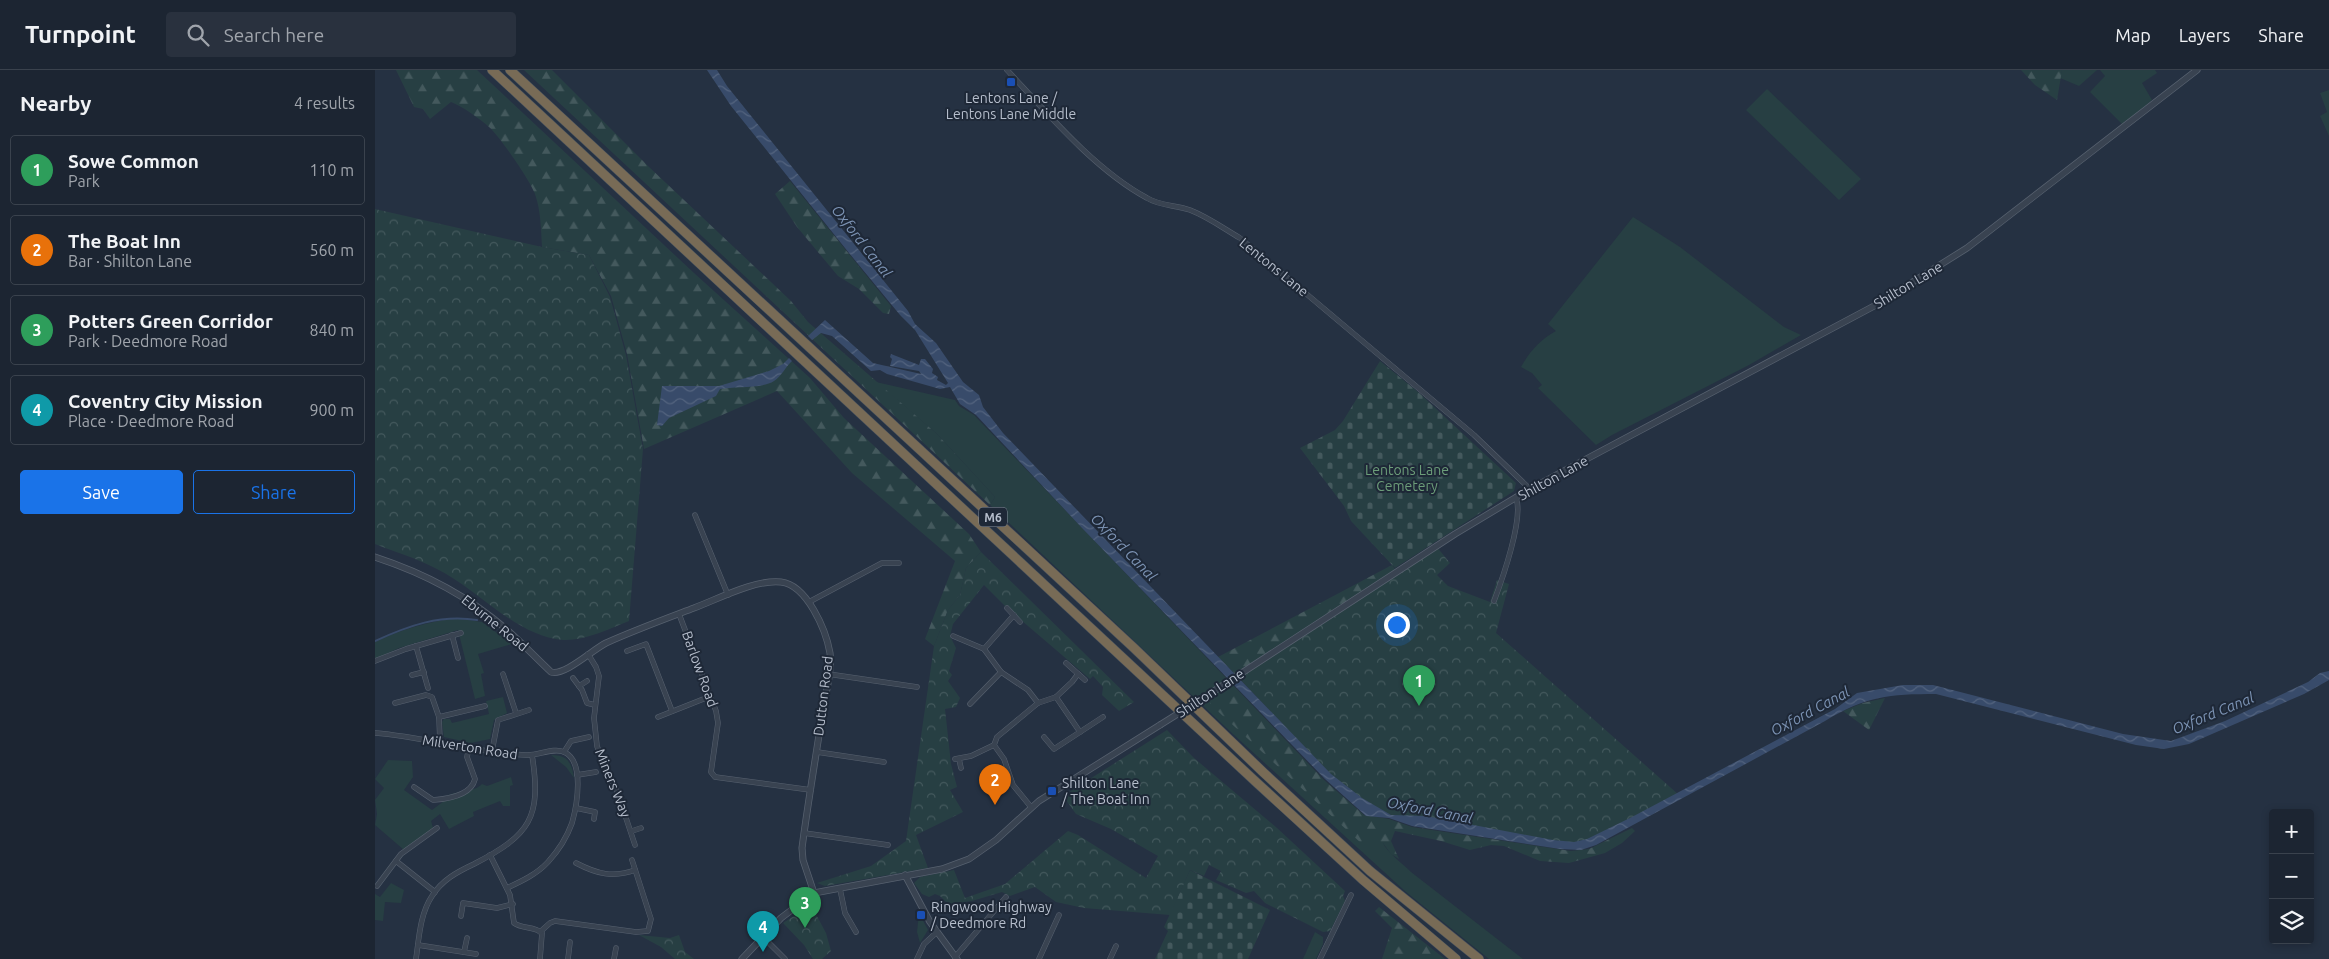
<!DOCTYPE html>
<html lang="en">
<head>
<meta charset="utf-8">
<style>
	body { margin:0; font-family:Ubuntu,sans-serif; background:#29313e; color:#f1f3f6 }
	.controls { position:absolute; right:15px; bottom:15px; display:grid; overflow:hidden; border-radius:5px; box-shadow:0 2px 8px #0003 }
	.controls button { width:45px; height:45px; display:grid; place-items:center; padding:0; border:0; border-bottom:1px solid #3a424d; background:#1c2532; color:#f1f3f6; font:25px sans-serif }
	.you { position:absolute; left:1021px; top:554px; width:18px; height:18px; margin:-12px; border:4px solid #fff; border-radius:50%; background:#1a73e8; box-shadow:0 0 0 8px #1a73e833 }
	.badge { display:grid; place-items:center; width:32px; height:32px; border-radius:50%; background:#1a73e8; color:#fff; font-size:16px; font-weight:700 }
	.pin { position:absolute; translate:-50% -41px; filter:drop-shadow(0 1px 2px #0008) }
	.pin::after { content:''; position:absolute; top:26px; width:18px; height:15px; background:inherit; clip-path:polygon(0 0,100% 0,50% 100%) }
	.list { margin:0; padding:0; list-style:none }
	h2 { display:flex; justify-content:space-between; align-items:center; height:65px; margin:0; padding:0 20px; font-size:21px }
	h2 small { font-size:16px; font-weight:400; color:#a0a5ac }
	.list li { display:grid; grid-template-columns:32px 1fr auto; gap:15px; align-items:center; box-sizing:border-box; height:70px; margin:0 10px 10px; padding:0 10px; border:1px solid #3a424d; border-radius:5px }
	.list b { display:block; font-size:19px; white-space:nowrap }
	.list p { margin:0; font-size:16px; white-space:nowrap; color:#a0a5ac }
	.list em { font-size:16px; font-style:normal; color:#a0a5ac }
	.actions { display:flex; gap:10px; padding:15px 20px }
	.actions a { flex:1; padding:11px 0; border:1px solid #1a73e8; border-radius:5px; text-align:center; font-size:18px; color:#1a73e8 }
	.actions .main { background:#1a73e8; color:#fff }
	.icon { flex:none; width:28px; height:28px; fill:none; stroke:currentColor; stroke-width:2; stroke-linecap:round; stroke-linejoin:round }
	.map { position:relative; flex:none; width:1954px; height:889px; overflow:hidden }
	header { display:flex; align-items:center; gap:30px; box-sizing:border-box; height:70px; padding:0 25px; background:#1c2532; border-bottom:1px solid #3a424d }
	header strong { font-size:24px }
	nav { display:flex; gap:28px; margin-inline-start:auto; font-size:18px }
	.search { width:350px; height:45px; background:#29313e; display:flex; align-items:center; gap:12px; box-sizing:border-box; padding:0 18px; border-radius:5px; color:#a0a5ac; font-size:19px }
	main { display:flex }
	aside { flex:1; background:#1c2532 }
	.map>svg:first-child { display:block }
	.green { fill:#273f43 }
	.forest { fill:url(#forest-firs) }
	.cemetery { fill:url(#cemetery-stones) }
	.park { fill:url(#park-crowns) }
	.water { fill:url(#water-waves) }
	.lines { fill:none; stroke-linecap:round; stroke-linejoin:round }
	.stream { stroke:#384b6a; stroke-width:2 }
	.minor-casing { stroke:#57616f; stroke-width:5.5 }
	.tertiary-casing { stroke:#57616f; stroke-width:7 }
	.motorway-casing { stroke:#444e5c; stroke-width:10 }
	.minor { stroke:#394351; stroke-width:4.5 }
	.tertiary { stroke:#394351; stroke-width:5.5 }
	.motorway { stroke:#786b56; stroke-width:9 }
	.tertiary-bridge-casing { stroke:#57616f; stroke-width:7; stroke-linecap:butt }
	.tertiary-bridge { stroke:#394351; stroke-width:5.5 }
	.transit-dot { fill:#1a4fb4; stroke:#1e2837; stroke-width:2 }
	.labels { text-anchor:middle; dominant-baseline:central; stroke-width:4; stroke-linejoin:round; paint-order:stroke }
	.shield { fill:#1e2837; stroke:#88919f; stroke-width:1 }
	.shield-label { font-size:12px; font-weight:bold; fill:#b6becc }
	.poi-label { font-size:14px; fill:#b6becc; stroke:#1e2837; text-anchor:start }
	.street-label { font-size:14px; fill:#b6becc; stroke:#1e2837 }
	.park-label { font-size:14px; fill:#6c9d79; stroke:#1e2837 }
	.water-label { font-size:15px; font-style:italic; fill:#7c93b4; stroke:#1e2837 }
</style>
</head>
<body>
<header>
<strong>Turnpoint</strong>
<div class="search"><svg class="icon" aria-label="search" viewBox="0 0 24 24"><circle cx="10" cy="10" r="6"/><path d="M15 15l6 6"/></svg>Search here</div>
<nav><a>Map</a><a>Layers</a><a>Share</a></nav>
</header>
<main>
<aside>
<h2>Nearby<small>4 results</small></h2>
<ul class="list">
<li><span class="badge" style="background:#2e9e5b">1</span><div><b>Sowe Common</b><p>Park</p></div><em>110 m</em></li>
<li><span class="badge" style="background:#e8710a">2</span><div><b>The Boat Inn</b><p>Bar · Shilton Lane</p></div><em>560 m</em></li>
<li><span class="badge" style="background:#2e9e5b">3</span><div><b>Potters Green Corridor</b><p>Park · Deedmore Road</p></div><em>840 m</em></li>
<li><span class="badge" style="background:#0f9aa8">4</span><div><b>Coventry City Mission</b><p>Place · Deedmore Road</p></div><em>900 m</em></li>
</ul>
<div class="actions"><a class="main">Save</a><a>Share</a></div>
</aside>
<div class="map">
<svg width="1954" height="889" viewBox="0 0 1954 889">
	<defs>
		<pattern id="forest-firs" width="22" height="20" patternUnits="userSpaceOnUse" patternTransform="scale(1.25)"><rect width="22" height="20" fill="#273f43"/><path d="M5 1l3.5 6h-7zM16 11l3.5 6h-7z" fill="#44595d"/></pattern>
		<pattern id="cemetery-stones" width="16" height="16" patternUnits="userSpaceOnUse" patternTransform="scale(1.25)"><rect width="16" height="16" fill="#273f43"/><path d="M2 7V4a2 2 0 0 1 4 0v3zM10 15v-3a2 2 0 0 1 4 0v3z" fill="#44595d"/></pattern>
		<pattern id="park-crowns" width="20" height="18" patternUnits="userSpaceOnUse" patternTransform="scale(1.25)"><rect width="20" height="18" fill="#273f43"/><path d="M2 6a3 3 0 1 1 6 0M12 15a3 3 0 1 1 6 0" fill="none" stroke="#44595d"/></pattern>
		<pattern id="water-waves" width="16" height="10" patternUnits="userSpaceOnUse" patternTransform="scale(1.25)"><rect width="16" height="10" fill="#384b6a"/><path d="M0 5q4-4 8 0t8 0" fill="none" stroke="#53637e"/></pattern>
	</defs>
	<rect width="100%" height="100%" fill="#253142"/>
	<g class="green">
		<polygon points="1687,0 1722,0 1704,16 1685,8"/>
		<polygon points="1725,0 1780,0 1782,3 1767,13 1777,30 1748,55 1715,22 1730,6"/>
		<polygon points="1392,19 1486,109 1464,130 1371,40"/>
		<polygon points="1954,20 1954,66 1945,46 1952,42 1945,23"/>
		<path d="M1258 147 1305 177 1409 257 1426 265 1374 295 1237 365 1221 375 1163 318 1167 315 1157 303 1146 297C1155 281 1165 270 1181 261L1173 254Z"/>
		<path d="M501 312 580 330 584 336 599 345 854 611 836 623 1008 773C1012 782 1028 794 1036 802L1148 889H1114L1031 822 859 665 615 435 620 427 562 364Z"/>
		<path d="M80 548 107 552 137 574 103 584 109 603 106 604 110 626 100 629 83 560 24 578 0 589V572C24 560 53 552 80 548Z"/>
		<polygon points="128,627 132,643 119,650 115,669 96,673 69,667 67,652 69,649 75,649 77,653 114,644 111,631"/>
		<path d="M176 685C193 685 197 693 199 708L191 697Z"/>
		<path d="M13 690 37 691 38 707 29 720 57 740 69 731V727C81 720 99 723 107 714L112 716 136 707 138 715 135 716V736H128L125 731 98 742 99 746 74 759 65 744 56 751 58 758 29 780 0 755 2 744 0 730 9 718 0 709Z"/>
		<polygon points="16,813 29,820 26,833 10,832 8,851 0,850 0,824 5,827"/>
		<polygon points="544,843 553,860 545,873 542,862"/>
		<polygon points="940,862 948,867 948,874 941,889 928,889"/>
	</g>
	<g class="forest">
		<path d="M21 0H102L319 203 435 308 469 348 594 464 606 482 591 498 585 525 573 540 559 576 550 569 580 491 477 403 402 321 269 379 252 284 236 226 214 185 167 177C166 160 166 141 160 124 155 110 125 67 114 57 105 49 87 36 76 32L55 49 48 39 39 37Z"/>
		<polygon points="149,0 177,0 273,96 416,231 433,252 562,364 620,427 615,435"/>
		<polygon points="1646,0 1687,0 1682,30 1660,15"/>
		<polygon points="415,111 516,236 514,244 508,243 484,219 463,206 422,157 400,124"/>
		<polygon points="1017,495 1022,502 862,606 843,587"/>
		<polygon points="854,611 949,710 989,745 1014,749 1037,757 1196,781 1214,779 1257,758 1260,761 1247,773 1230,783 1194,793 1165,791 1129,776 1116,775 1095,780 1066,771 1020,761 1016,771 1024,789 1016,784 1008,773 1002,777 995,773 986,773 835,634 836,623"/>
		<polygon points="1510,628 1494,660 1468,641 1488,633"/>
		<polygon points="1004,837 1070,889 1007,889 1017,858 1000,841"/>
	</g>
	<g class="cemetery">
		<polygon points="1005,291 1043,322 1141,413 1139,421 1020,498 976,451 969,436 925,378 960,360 968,351"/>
		<polygon points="815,800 895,840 873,889 780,889 793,861 789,857"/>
	</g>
	<g class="park">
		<path d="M0 139 167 177 214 185 235 227 251 285 268 379 254 551C234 559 209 571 188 570 140 566 102 518 60 498 41 488 20 482 0 474Z"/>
		<polygon points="1061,476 1075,493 1062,505 1073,516 1115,532 1122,510 1134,514 1121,563 1304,725 1206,775 1026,749 981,731 862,606"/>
		<polygon points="606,482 759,632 744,641 727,625 728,617 718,606 715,609 632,538 609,515 578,554 575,566 581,578 574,601 577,605 573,611 585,628 581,637 570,639 576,694 582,717 575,720 588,742 541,765 553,798 450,816 442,813 496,796 531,771 559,576 573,540 585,525 591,498"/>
		<polygon points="792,660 819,688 902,758 970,821 968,826 970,831 955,861 948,862 890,833 879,821 871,823 841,810 846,801 834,795 829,806 815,800 795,845 709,838 681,832 660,817 635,826 627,822 597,831 573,834 565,826 560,824 554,827 547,824 539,813 545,807 579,800 590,828 630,814 693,761 703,765 771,808 783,786 736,759 701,744 688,726"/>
		<polygon points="436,835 451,863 456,881 447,889 438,889 429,875 408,853"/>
		<polygon points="264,865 295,868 304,865 310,882 319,889 300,889 286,877"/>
	</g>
	<g class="water">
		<path d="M332 0H342L352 16 533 241 540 254 561 273 588 312 604 325 608 337 628 363 956 704 987 728 1016 745 1051 746 1178 770 1199 772 1212 769 1257 747 1460 639 1482 623 1528 615H1558L1748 664 1796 671 1850 651 1933 612 1945 603 1954 601V610L1929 624 1814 674 1789 679 1761 675 1561 624C1514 624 1491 626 1450 651L1221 775 1206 780 1185 779 1037 756 1014 748 991 746 950 709 707 458 601 345 585 334 575 317 565 319 512 304 505 300 496 301 457 266 446 263 437 270 433 266 450 250 498 293 546 304 544 301 515 296 517 289 515 287 516 284 544 295 546 289H550L558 299 557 303 563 307 562 310 571 315 573 313 540 260 525 245 474 183 356 36Z"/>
		<path d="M414 288 417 291C410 297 407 306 399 311 387 319 359 316 345 319L341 326 294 348 287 356 282 355 287 316H344L394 301 408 294Z"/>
	</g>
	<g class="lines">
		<path class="stream" d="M0 571C33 556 65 544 102 550"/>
		<g class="minor-casing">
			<g id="minor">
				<path d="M632 0C672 43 720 100 772 128 785 136 801 135 815 140 833 147 848 158 865 168L1099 365 1155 419"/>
				<polyline points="320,445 353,525"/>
				<path d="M1119 531C1127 510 1149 448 1141 428"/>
				<polyline points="434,532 507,493 524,493"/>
				<polyline points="632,538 645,552"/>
				<polyline points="304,544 341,641 343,653 336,702 340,707 436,720"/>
				<polyline points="77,565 83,588"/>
				<polyline points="578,566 609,579 626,602 653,620 663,633"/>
				<polyline points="41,576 53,618"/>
				<polyline points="609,579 639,545"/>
				<polyline points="252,581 271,574 297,641"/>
				<polyline points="213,584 221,597 224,606 219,648 222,676 229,696 242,721 260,775"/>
				<polyline points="0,591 31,579 86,563"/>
				<polyline points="691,593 710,610"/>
				<polyline points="128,604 141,643"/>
				<polyline points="453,604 542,617"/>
				<polyline points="37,605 49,602"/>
				<polyline points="198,608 207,620 212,633 220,635"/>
				<polyline points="204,616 212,611"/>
				<polyline points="681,627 705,662"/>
				<polyline points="20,633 51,625 57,627 64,647 65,672"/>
				<polyline points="595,634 626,602"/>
				<polyline points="64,647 110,636"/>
				<polyline points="283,647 336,626"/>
				<path d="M0 663C51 667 100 683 151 685 163 686 178 677 189 682 210 691 202 735 197 753 192 767 183 781 173 792 162 804 147 811 132 818"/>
				<polyline points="669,667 679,679 728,647"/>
				<polyline points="619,675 629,689 638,715 656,737"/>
				<polyline points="117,681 123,650 154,640"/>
				<polyline points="189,682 196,671 214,667"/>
				<polyline points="442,682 509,692"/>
				<polyline points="580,689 596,686 619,675 622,667 663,633 681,627 697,612 703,604"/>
				<polyline points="584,689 586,698"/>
				<polyline points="202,705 221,702"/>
				<path d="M39 717 58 730C72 729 96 726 100 709L92 687 94 677"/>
				<polyline points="201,738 220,742 219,749"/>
				<polyline points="257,761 266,758"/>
				<polyline points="429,763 513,775"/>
				<path d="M115 785 135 825 139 853C147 859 159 856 167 863L165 889"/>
				<polyline points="21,791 60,822"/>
				<path d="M201 793C222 804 238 808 260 800"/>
				<polyline points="2,816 26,784 62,758"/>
				<polyline points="465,819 470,843 481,862"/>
				<polyline points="86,846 88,833 122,838 138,834"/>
				<polyline points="165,862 175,853 180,851 261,862 273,861 276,849 257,790"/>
				<polyline points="388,867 410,889"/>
				<polyline points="43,875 101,884"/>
				<polyline points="89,882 92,868"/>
				<polyline points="580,887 631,827"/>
				<path d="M41 889C44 868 45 844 57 826 67 810 82 802 99 794 155 765 167 748 157 685"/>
				<polyline points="193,889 195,872"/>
				<polyline points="239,889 241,878"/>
				<polyline points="542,889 549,874 562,862"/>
				<polyline points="664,889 684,845"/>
				<polyline points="735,889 741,876"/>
				<polyline points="945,889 976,825"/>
			</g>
		</g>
		<g class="tertiary-casing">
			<g id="tertiary">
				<path d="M0 487C49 503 92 525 131 559 147 573 161 588 176 602 190 606 217 580 231 573 260 560 290 549 319 538 343 529 381 509 406 512 432 515 451 560 455 583 457 601 451 622 448 639 441 686 433 732 427 778L428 790 439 823"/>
				<polyline points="836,623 1080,464 1155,419 1501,235 1592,178 1822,0"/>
				<polyline points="530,805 555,852 582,889"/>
				<polyline points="367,889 406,848 439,823 567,799 594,789 621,770 664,731 785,655"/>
			</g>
		</g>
		<g class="motorway-casing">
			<g id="motorway">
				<polyline points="117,0 881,712 988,810 1081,889"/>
				<polyline points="135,0 759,578 889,703 995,801 1104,889"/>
			</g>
		</g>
		<use href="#minor" class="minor"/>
		<use href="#tertiary" class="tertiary"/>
		<use href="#motorway" class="motorway"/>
		<g class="tertiary-bridge-casing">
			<polyline id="tertiary-bridge" points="785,655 836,623"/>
		</g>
		<use href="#tertiary-bridge" class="tertiary-bridge"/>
	</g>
	<g class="transit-dot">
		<rect x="631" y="7" width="10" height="10" rx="2.5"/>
		<rect x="672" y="716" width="10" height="10" rx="2.5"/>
		<rect x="541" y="840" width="10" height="10" rx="2.5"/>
	</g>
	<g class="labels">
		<rect class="shield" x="604" y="437.5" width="28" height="19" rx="4"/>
		<g class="shield-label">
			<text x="618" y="447">M6</text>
		</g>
		<g class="poi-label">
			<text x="636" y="28" text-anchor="middle">Lentons Lane /<tspan x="636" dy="16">Lentons Lane Middle</tspan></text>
			<text x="687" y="713">Shilton Lane<tspan x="687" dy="16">/ The Boat Inn</tspan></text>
			<text x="556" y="837">Ringwood Highway<tspan x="556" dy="16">/ Deedmore Rd</tspan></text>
		</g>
		<g class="street-label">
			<text transform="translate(899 197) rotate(39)">Lentons Lane</text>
			<text transform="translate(1533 215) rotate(-31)">Shilton Lane</text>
			<text transform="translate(1178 408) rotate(-29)">Shilton Lane</text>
			<text transform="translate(120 553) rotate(39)">Eburne Road</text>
			<text transform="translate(325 599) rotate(70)">Barlow Road</text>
			<text transform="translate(835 623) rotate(-33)">Shilton Lane</text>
			<text transform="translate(448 626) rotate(-83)">Dutton Road</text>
			<text transform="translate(95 677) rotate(9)">Milverton Road</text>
			<text transform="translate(238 713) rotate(68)">Miners Way</text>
		</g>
		<g class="park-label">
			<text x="1032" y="400">Lentons Lane<tspan x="1032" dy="16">Cemetery</tspan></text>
		</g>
		<g class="water-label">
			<text transform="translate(487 171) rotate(52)">Oxford Canal</text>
			<text transform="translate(749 477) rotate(46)">Oxford Canal</text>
			<text transform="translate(1435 641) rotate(-28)">Oxford Canal</text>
			<text transform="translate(1838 643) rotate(-22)">Oxford Canal</text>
			<text transform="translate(1055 740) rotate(11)">Oxford Canal</text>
		</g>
	</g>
</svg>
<div class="controls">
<button>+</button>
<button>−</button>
<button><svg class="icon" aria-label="layers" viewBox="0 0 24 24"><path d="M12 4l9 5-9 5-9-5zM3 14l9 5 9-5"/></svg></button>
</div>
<div class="you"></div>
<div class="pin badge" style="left:1044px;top:636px;background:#2e9e5b">1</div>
<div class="pin badge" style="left:620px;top:735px;background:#e8710a">2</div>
<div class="pin badge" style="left:430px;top:858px;background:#2e9e5b">3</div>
<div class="pin badge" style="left:388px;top:882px;background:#0f9aa8">4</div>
</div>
</main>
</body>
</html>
